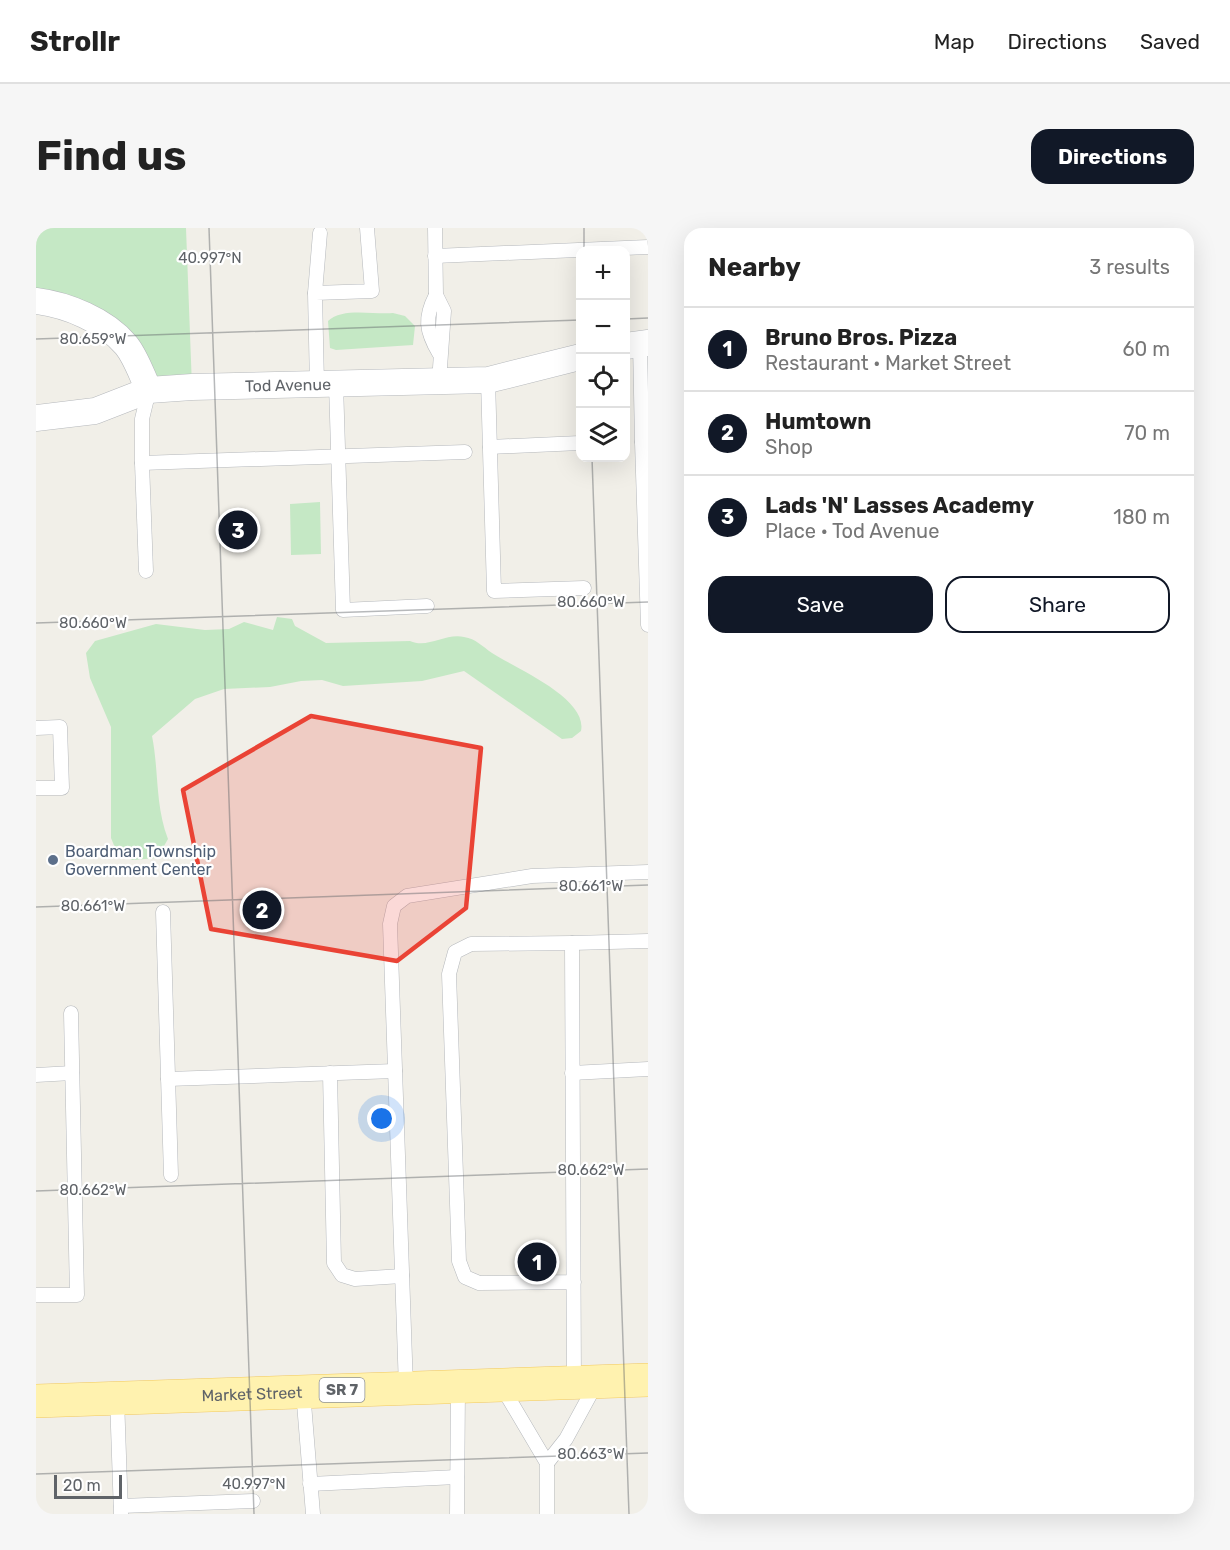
<!DOCTYPE html>
<html lang="en">
<head>
<meta charset="utf-8">
<style>
	body { margin:0; font-family:Rubik,sans-serif; background:#f6f6f6; color:#222 }
	.controls { position:absolute; right:18px; top:18px; display:grid; overflow:hidden; border-radius:12px; box-shadow:0 6px 24px #0002 }
	.controls button { width:54px; height:54px; display:grid; place-items:center; padding:0; border:0; border-bottom:2px solid #e0e0e0; background:#fff; color:#222; font:30px sans-serif }
	.scale { position:absolute; left:18px; bottom:15px; width:68px; box-sizing:border-box; padding-left:6px; border:3px solid #5f6368; border-top:0; font-size:16px; line-height:21px; white-space:nowrap; color:#5f6368; -webkit-text-stroke:4px #fff; paint-order:stroke }
	.you { position:absolute; left:346px; top:891px; width:21px; height:21px; margin:-15px; border:4px solid #fff; border-radius:50%; background:#1a73e8; box-shadow:0 0 0 9px #1a73e833 }
	.badge { display:grid; place-items:center; width:39px; height:39px; border-radius:50%; background:#111827; color:#fff; font-size:20px; font-weight:700 }
	.pin { position:absolute; translate:-50% -50%; border:3px solid #fff; box-shadow:0 2px 6px #0006 }
	.list { margin:0; padding:0; list-style:none }
	h2 { display:flex; justify-content:space-between; align-items:center; height:78px; margin:0; padding:0 24px; font-size:26px }
	h2 small { font-size:20px; font-weight:400; color:#767676 }
	.list li { display:grid; grid-template-columns:39px 1fr auto; gap:18px; align-items:center; box-sizing:border-box; height:84px; padding:0 24px; border-top:2px solid #e0e0e0 }
	.list b { display:block; font-size:22px; white-space:nowrap }
	.list p { margin:0; font-size:20px; white-space:nowrap; color:#767676 }
	.list em { font-size:20px; font-style:normal; color:#767676 }
	.actions { display:flex; gap:12px; padding:18px 24px }
	.actions a { flex:1; padding:14px 0; border:2px solid #111827; border-radius:18px; text-align:center; font-size:21px; color:#111827 }
	.actions .main { background:#111827; color:#fff }
	.icon { flex:none; width:33px; height:33px; fill:none; stroke:currentColor; stroke-width:2; stroke-linecap:round; stroke-linejoin:round }
	.map { position:relative; flex:none; width:612px; height:1286px; overflow:hidden; border-radius:18px }
	header { display:flex; align-items:center; gap:36px; box-sizing:border-box; height:84px; padding:0 30px; background:#fff; border-bottom:2px solid #e0e0e0 }
	header strong { font-size:28px }
	nav { display:flex; gap:33px; margin-inline-start:auto; font-size:21px }
	.intro { display:flex; align-items:center; justify-content:space-between; box-sizing:border-box; height:144px; padding:0 36px }
	h1 { margin:0; font-size:42px }
	.button { padding:15px 27px; border-radius:18px; background:#111827; color:#fff; font-size:21px; font-weight:700 }
	main { display:flex; gap:36px; padding:0 36px }
	aside { flex:1; background:#fff; border-radius:18px; box-shadow:0 6px 24px #0002 }
	.map>svg:first-child { display:block }
	.green { fill:#c5e8c5 }
	.lines { fill:none; stroke-linecap:round; stroke-linejoin:round }
	.service-casing { stroke:#b5b8bc; stroke-width:15 }
	.minor-casing { stroke:#b5b8bc; stroke-width:27 }
	.primary-casing { stroke:#f2c960; stroke-width:34 }
	.service { stroke:#fff; stroke-width:14 }
	.minor { stroke:#fff; stroke-width:26 }
	.primary { stroke:#fff2af; stroke-width:33 }
	.marked { fill:#ea4335; fill-opacity:0.2; stroke:#ea4335; stroke-width:4.5; stroke-linejoin:round }
	.ticks { fill:none; stroke:#5f6368; stroke-width:1.5; stroke-opacity:0.45 }
	.service-dot { fill:#5c6f8a; stroke:#fff; stroke-width:2 }
	.labels { text-anchor:middle; dominant-baseline:central; stroke-width:4.5; stroke-linejoin:round; paint-order:stroke }
	.shield { fill:#fff; stroke:#8f9295; stroke-width:1.5 }
	.shield-label { font-size:15px; font-weight:bold; fill:#5f6368 }
	.street-label { font-size:16px; fill:#5f6368; stroke:#fff }
	.service-label { font-size:16px; fill:#4e5e75; stroke:#fff; text-anchor:start }
	.ticks-label { font-size:15px; text-anchor:middle; fill:#5f6368; stroke:#fff; stroke-width:4.5; stroke-linejoin:round; paint-order:stroke }
</style>
</head>
<body>
<header>
<strong>Strollr</strong>
<nav><a>Map</a><a>Directions</a><a>Saved</a></nav>
</header>
<div class="intro"><h1>Find us</h1><a class="button">Directions</a></div>
<main>
<div class="map">
<svg width="612" height="1286" viewBox="0 0 612 1286">
	<rect width="100%" height="100%" fill="#f1efe8"/>
	<g class="green">
		<polygon points="0,0 150,0 156,159 113,162 92,119 0,73"/>
		<path d="M357 85 369 88 379 98 377 117 300 122 294 120 292 93C306 79 339 87 357 85Z"/>
		<polygon points="284,274 285,326 255,327 254,276"/>
		<path d="M241 389 256 391 259 398 290 415 374 413C392 421 409 405 428 409 440 411 446 418 456 425 479 440 552 470 545 503L536 510 526 511 428 443 386 453 307 458 286 452 265 453 234 459 188 461 159 471 116 508C123 543 119 577 132 611L121 630 97 632 82 627 75 610V499L54 450 50 425 59 413 120 396 169 402 193 401 208 394 237 402Z"/>
	</g>
	<g class="lines">
		<g class="service-casing">
			<g id="service">
				<polyline points="399,0 400,67 408,83 403,154"/>
				<polyline points="399,28 612,19"/>
				<polyline points="279,65 284,5"/>
				<path d="M400 67C388 90 390 103 403 125"/>
				<polyline points="604,115 606,214 612,213"/>
				<polyline points="452,152 458,363 548,360"/>
				<polyline points="300,156 307,382 391,378"/>
				<polyline points="281,157 279,65 336,63 331,0"/>
				<polyline points="113,162 106,191 106,235 429,224"/>
				<polyline points="606,214 612,397"/>
				<polyline points="454,219 544,215"/>
				<polyline points="106,235 110,343"/>
				<polyline points="0,500 24,499 26,560 0,560"/>
				<polyline points="127,684 135,947"/>
				<polyline points="536,715 612,713"/>
				<polyline points="294,845 298,1035 306,1047 319,1051 366,1048"/>
				<polyline points="536,845 612,841"/>
				<polyline points="0,847 36,845"/>
				<polyline points="132,851 359,843"/>
				<polyline points="538,1054 443,1055 429,1049 423,1033 413,746 419,724 435,716 536,715 538,1155"/>
				<polyline points="0,1067 41,1067 35,785"/>
				<polyline points="466,1159 511,1235 511,1286"/>
				<polyline points="370,1160 354,696 358,678 371,668 496,648 612,644"/>
				<polyline points="267,1163 277,1286"/>
				<polyline points="81,1170 85,1286"/>
				<polyline points="511,1235 530,1211 560,1156"/>
				<polyline points="274,1256 421,1249"/>
				<polyline points="85,1278 217,1273"/>
				<polyline points="421,1286 422,1159"/>
			</g>
		</g>
		<g class="minor-casing">
			<g id="minor">
				<path id="s1" d="M0 73C31 77 69 92 90 117 100 129 106 148 113 162L156 159 452 152 544 129"/>
				<polyline points="590,118 612,115"/>
				<polyline points="0,190 59,183 113,162"/>
			</g>
		</g>
		<g class="primary-casing">
			<g id="primary">
				<path id="s2" d="M0 1173 612 1152"/>
			</g>
		</g>
		<use href="#service" class="service"/>
		<use href="#minor" class="minor"/>
		<use href="#primary" class="primary"/>
	</g>
	<path class="marked" d="M275 488 445 520 430 680 361 733 175 701 147 562Z"/>
	<path class="ticks" d="M173 0 218 1286M548 0V22M590 91 612 90M0 111 544 92M556 230 593 1286M0 395 612 374M0 679 612 657M0 963 612 941M0 1246 612 1225"/>
	<circle class="service-dot" cx="17" cy="632" r="6"/>
	<g class="labels">
		<rect class="shield" x="283.5" y="1150" width="45" height="24" rx="4.5"/>
		<g class="shield-label">
			<text x="306" y="1162">SR 7</text>
		</g>
		<g class="street-label">
			<text stroke="none"><textPath href="#s1" startOffset="292">Tod Avenue</textPath></text>
			<text stroke="none"><textPath href="#s2" startOffset="216">Market Street</textPath></text>
		</g>
		<g class="service-label">
			<text x="29" y="623">Boardman Township<tspan x="29" dy="18">Government Center</tspan></text>
		</g>
	</g>
	<g class="ticks-label">
		<text x="174" y="35">40.997°N</text>
		<text x="57" y="116">80.659°W</text>
		<text x="555" y="379">80.660°W</text>
		<text x="57" y="400">80.660°W</text>
		<text x="555" y="663">80.661°W</text>
		<text x="57" y="683">80.661°W</text>
		<text x="555" y="947">80.662°W</text>
		<text x="57" y="967">80.662°W</text>
		<text x="555" y="1231">80.663°W</text>
		<text x="218" y="1261">40.997°N</text>
	</g>
</svg>
<div class="controls">
<button>+</button>
<button>−</button>
<button><svg class="icon" aria-label="locate" viewBox="0 0 24 24"><circle cx="12" cy="12" r="6"/><path d="M12 2v4M12 18v4M2 12h4M18 12h4"/></svg></button>
<button><svg class="icon" aria-label="layers" viewBox="0 0 24 24"><path d="M12 4l9 5-9 5-9-5zM3 14l9 5 9-5"/></svg></button>
</div>
<div class="scale">20 m</div>
<div class="you"></div>
<div class="pin badge" style="left:501px;top:1034px">1</div>
<div class="pin badge" style="left:226px;top:682px">2</div>
<div class="pin badge" style="left:202px;top:302px">3</div>
</div>
<aside>
<h2>Nearby<small>3 results</small></h2>
<ul class="list">
<li><span class="badge">1</span><div><b>Bruno Bros. Pizza</b><p>Restaurant · Market Street</p></div><em>60 m</em></li>
<li><span class="badge">2</span><div><b>Humtown</b><p>Shop</p></div><em>70 m</em></li>
<li><span class="badge">3</span><div><b>Lads 'N' Lasses Academy</b><p>Place · Tod Avenue</p></div><em>180 m</em></li>
</ul>
<div class="actions"><a class="main">Save</a><a>Share</a></div>
</aside>
</main>
</body>
</html>
